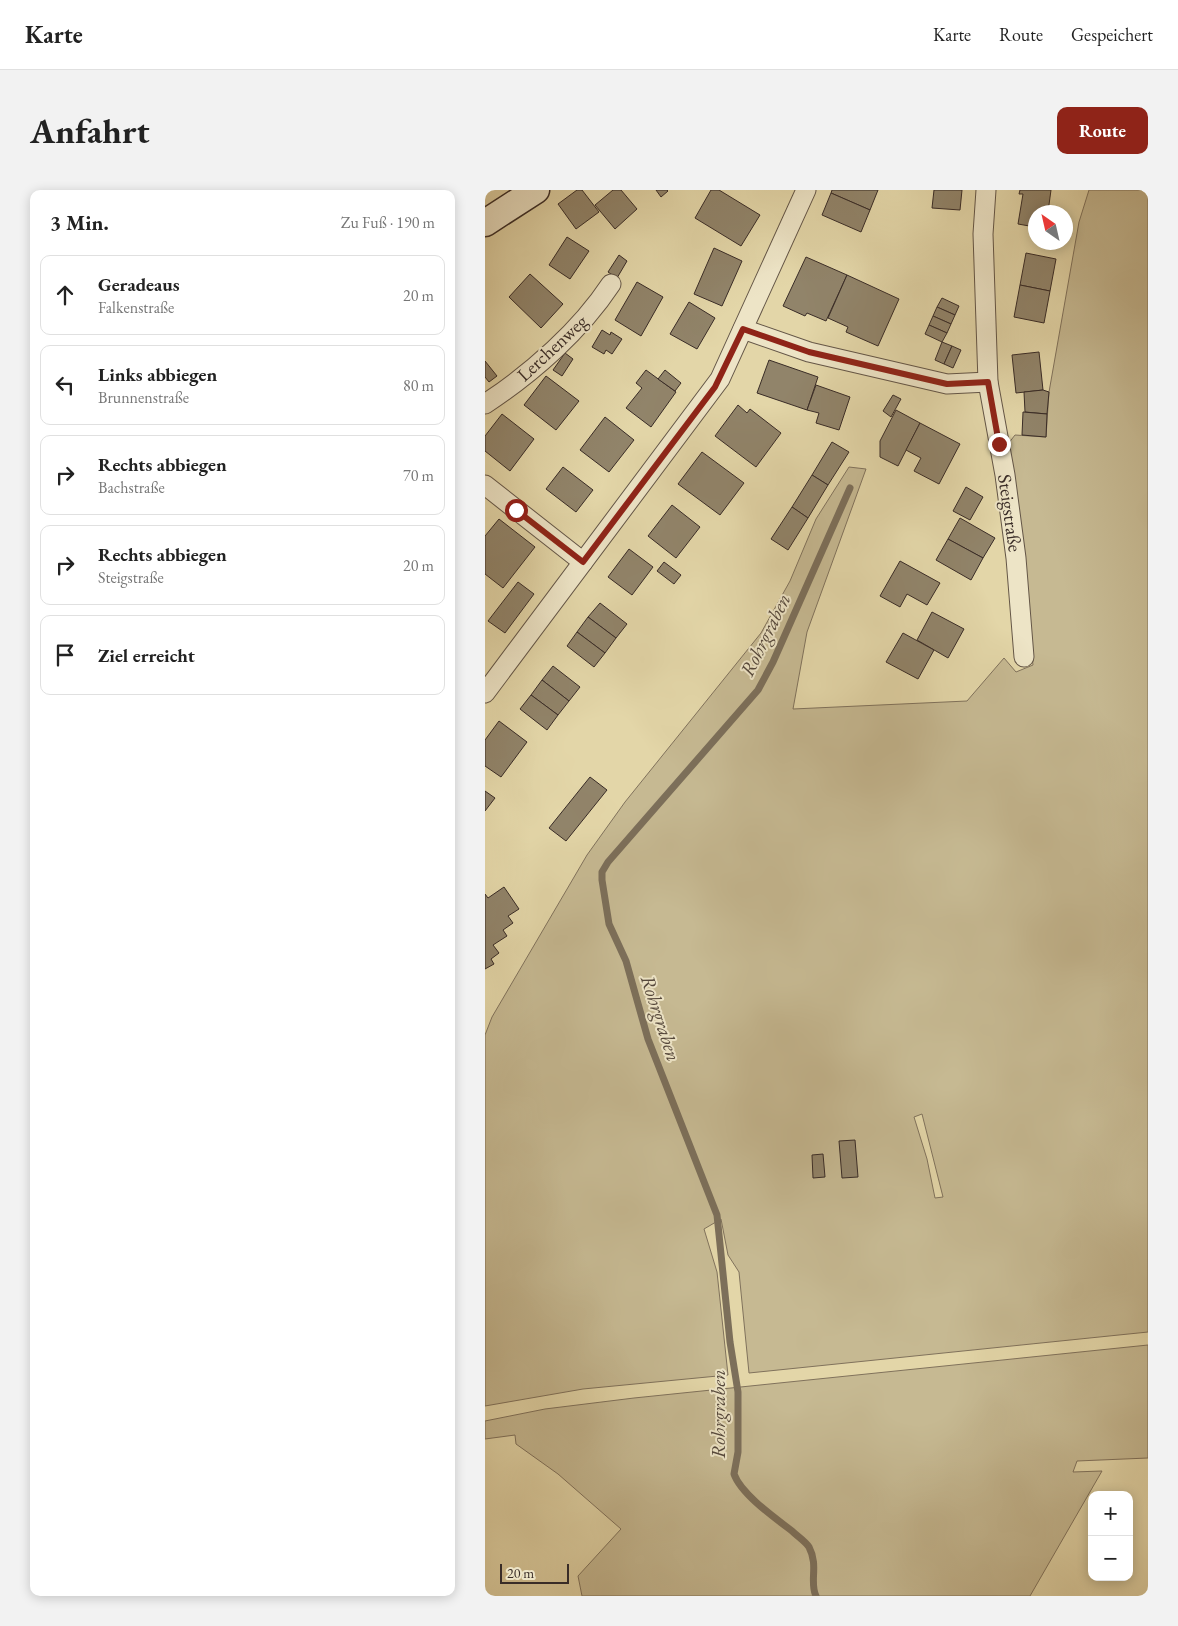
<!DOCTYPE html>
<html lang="de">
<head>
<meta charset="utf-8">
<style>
	body { margin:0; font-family:"EB Garamond",serif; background:#f2f2f2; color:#222 }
	.controls { position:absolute; right:15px; bottom:15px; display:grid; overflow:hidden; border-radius:10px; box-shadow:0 2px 12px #0003 }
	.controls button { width:45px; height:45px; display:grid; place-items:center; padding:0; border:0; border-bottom:1px solid #e0e0e0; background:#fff; color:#222; font:25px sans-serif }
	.compass { position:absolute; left:543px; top:15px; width:45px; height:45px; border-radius:50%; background:#fff; box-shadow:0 2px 12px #0003; rotate:326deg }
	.scale { position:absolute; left:15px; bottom:12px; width:69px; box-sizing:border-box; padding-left:5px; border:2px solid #392c27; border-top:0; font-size:14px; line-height:18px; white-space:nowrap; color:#392c27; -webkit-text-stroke:4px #ede4c6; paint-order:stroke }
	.stop { position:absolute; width:15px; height:15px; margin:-11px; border:4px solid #8f2418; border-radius:50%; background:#fff }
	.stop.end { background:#8f2418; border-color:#fff; box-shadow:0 1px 5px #0008 }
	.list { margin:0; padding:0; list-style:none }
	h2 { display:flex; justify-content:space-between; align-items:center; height:65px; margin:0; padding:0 20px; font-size:21px }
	h2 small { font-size:16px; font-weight:400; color:#767676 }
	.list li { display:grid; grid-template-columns:32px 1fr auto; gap:15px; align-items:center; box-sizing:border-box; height:80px; margin:0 10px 10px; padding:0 10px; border:1px solid #e0e0e0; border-radius:10px }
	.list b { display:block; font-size:19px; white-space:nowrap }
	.list p { margin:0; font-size:16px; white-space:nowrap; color:#767676 }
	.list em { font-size:16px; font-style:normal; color:#767676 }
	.icon { flex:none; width:28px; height:28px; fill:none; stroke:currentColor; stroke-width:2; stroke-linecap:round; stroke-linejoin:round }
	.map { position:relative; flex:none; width:663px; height:1406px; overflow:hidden; border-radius:10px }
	header { display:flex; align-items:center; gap:30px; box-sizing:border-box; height:70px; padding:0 25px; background:#fff; border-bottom:1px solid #e0e0e0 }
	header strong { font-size:24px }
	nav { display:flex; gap:28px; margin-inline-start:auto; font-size:18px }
	.intro { display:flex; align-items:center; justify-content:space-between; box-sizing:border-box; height:120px; padding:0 30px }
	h1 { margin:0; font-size:35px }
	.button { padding:12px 22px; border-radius:10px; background:#8f2418; color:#fff; font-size:18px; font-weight:700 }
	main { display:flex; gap:30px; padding:0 30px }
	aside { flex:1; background:#fff; border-radius:10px; box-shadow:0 2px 12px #0003 }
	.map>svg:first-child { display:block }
	.green { fill:#c6b992; stroke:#80725c; fill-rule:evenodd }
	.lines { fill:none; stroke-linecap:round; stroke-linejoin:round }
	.stream { stroke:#7c6f5a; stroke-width:7 }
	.building { fill:#91846a; stroke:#392c27 }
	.street-casing { stroke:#645647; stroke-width:21 }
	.secondary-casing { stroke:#392c27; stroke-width:29 }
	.street { stroke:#ede4c6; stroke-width:19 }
	.secondary { stroke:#ede4c6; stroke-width:26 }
	.route { stroke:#8f2418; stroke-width:6 }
	.labels { text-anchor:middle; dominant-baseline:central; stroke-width:4; stroke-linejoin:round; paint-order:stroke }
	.street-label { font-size:19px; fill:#392c27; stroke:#ede4c6 }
	.water-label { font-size:20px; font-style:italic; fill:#55483c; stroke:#ede4c6 }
</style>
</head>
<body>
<header>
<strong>Karte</strong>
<nav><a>Karte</a><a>Route</a><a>Gespeichert</a></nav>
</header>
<div class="intro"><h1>Anfahrt</h1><a class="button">Route</a></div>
<main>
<aside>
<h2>3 Min.<small>Zu Fuß · 190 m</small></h2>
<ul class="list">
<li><svg class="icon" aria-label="ahead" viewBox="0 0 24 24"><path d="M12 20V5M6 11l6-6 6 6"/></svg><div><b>Geradeaus</b><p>Falkenstraße</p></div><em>20 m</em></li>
<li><svg class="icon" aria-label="left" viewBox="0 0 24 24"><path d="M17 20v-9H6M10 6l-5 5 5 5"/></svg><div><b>Links abbiegen</b><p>Brunnenstraße</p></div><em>80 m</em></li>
<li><svg class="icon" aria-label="right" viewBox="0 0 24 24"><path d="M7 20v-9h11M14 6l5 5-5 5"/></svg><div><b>Rechts abbiegen</b><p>Bachstraße</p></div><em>70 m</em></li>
<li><svg class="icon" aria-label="right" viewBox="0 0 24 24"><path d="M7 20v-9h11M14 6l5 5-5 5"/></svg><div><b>Rechts abbiegen</b><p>Steigstraße</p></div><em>20 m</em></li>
<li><svg class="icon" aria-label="arrive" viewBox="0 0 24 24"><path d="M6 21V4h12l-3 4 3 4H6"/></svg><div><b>Ziel erreicht</b></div></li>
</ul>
</aside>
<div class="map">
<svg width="663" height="1406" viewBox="0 0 663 1406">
	<rect width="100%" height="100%" fill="#e3d6a8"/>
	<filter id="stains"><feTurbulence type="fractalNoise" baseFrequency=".004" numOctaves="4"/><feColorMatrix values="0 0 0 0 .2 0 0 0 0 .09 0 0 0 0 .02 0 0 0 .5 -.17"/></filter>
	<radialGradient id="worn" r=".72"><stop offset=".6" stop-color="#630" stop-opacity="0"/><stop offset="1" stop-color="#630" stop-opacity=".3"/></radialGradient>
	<g class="green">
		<path d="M604 0H663V1142L264 1183 254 1082 243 1065 236 1029 219 1039 232 1082 243 1185 98 1199 0 1216V845L7 827 102 665 140 612 276 443 305 391 331 329 364 277 381 279 322 442 308 519 482 511 519 468 531 482 548 475 523 254 530 245 561 247 564 202 594 32ZM437 924 458 1007 450 1008 442 969 429 927Z"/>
		<polygon points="663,1155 663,1268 592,1271 588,1282 617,1281 545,1406 97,1406 93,1386 136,1339 73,1284 31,1254 30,1245 0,1249 0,1231 60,1219 149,1208"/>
	</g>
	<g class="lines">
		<path class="stream" d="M331 1406C324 1392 334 1376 324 1357 320 1351 312 1346 307 1341 290 1328 256 1304 249 1284L253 1262V1202L245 1152 232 1025 163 849 141 771 124 734 117 690V682L123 672 273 500 288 472 365 298"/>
	</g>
	<g class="building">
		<polygon points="92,0 97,0 114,22 91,39 73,14"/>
		<polygon points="128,0 136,0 152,19 130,39 110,15"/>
		<polygon points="171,0 182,0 183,1 176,7"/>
		<polygon points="226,0 234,0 275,25 256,56 210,28"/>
		<polygon points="347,0 393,0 385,20 346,3"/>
		<polygon points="449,0 477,0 475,20 447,18"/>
		<polygon points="535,0 566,0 563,22 550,22 550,37 533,34 538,4 534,4"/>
		<polygon points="346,3 385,20 376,42 337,25"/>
		<polygon points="82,47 104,61 85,89 64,75"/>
		<polygon points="229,58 257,71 237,116 209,104"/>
		<polygon points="541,63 571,69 565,101 535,95"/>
		<polygon points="134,65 142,71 132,88 123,82"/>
		<polygon points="321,67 362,85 341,131 322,123 320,126 298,116"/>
		<polygon points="45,84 78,114 56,138 24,107"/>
		<polygon points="362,85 414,109 393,156 361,142 363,137 343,128"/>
		<polygon points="152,92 178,107 156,146 130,130"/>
		<polygon points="535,95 565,101 559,133 529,127"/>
		<polygon points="457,108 474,116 470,125 452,117"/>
		<polygon points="204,112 230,128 212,159 185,144"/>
		<polygon points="452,117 470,125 466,134 448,126"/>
		<polygon points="448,126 466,134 462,143 444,135"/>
		<polygon points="444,135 462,143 457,152 440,144"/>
		<polygon points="117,140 125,145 126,142 137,149 127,164 121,160 119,164 107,157"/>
		<polygon points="457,152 467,156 459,174 450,170"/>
		<polygon points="467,156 476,160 468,178 459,174"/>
		<polygon points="554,162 558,200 531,203 527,165"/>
		<polygon points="80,163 88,169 77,186 68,180"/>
		<polygon points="284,170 333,187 322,220 272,203"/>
		<polygon points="0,171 12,186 4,192 0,187"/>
		<polygon points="161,180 191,202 166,237 141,218 157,198 151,193"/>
		<polygon points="180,180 196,193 190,201 173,189"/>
		<polygon points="61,186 94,211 71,240 39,215"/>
		<polygon points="331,195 365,207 354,240 331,233 334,223 322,220"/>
		<polygon points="558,200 564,202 562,224 540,222 539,202"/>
		<polygon points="408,205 416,209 406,227 398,221"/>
		<polygon points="253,215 262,223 265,219 296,243 271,277 230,246"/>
		<polygon points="411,220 435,233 413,276 395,267 395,251"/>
		<polygon points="538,222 562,224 561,247 537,245"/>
		<polygon points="17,224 49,249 25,281 0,261 0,246"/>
		<polygon points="120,227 149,250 124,282 95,260"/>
		<polygon points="435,233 475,254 454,294 429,281 436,268 421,260"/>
		<polygon points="347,252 364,262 343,295 327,285"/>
		<polygon points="217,262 259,293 235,325 193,294"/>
		<polygon points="78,277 108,300 91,322 61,299"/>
		<polygon points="327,285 343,295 323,328 307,317"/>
		<polygon points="481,297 498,307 485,330 468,321"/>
		<polygon points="187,315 215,337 191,368 163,346"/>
		<polygon points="307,317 323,328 303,360 286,349"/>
		<polygon points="475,328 510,348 498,368 463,349"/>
		<polygon points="14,329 50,357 18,398 0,384 0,346"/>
		<polygon points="463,349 498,368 486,390 451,370"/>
		<polygon points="144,359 168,377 147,405 123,387"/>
		<polygon points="415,371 455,393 442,415 422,404 415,417 395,406"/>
		<polygon points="179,372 196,385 189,394 172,381"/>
		<polygon points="33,392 49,404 20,443 3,431"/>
		<polygon points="115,413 142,434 131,448 103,427"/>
		<polygon points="447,422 479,439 463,468 432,450"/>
		<polygon points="103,427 131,448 120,463 92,442"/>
		<polygon points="92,442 120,463 109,477 82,456"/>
		<polygon points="418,443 449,460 433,489 401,472"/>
		<polygon points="68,476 95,497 84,511 57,490"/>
		<polygon points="57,490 84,511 73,525 46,505"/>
		<polygon points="46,505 73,525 62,540 35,519"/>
		<polygon points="14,531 42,552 16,587 0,576 0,550"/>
		<polygon points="105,587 122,600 81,651 64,638"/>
		<polygon points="0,601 10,608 0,621"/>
		<polygon points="19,697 34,719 23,726 28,733 18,740 22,746 8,755 14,763 6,769 9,774 0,779 0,704 3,708"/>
		<polygon points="370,950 373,987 357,988 354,951"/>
		<polygon points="338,964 340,987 328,988 327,965"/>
	</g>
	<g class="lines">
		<g class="street-casing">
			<g id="street">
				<polyline points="501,0 498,44 503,192 520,285 531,368 539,467"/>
				<polyline points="258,139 324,162 462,194 503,192"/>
				<path d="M0 214C47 183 95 141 126 94"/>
				<polyline points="0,295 98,372"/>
				<polyline points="0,503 235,189 321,0"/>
			</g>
		</g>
		<g class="secondary-casing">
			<polyline id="secondary" points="0,33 51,0"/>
		</g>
		<use href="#street" class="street"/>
		<use href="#secondary" class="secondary"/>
	</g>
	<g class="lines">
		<polyline class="route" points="31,320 98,372 230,197 258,139 324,162 462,194 503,192 514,254"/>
	</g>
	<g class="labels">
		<g class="street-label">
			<text transform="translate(67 158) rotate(-43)">Lerchenweg</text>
			<text transform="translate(525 323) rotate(82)">Steigstraße</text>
		</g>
		<g class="water-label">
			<text transform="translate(280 445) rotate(-64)">Rohrgraben</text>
			<text transform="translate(176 828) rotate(72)">Rohrgraben</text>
			<text transform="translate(233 1224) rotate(-90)">Rohrgraben</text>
		</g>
	</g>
	<rect width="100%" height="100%" filter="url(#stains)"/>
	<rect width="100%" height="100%" fill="url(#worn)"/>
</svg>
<div class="controls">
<button>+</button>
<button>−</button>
</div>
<svg class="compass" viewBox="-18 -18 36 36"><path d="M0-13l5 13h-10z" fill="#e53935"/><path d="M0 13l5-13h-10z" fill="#767676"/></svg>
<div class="scale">20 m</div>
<div class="stop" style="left:31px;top:320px"></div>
<div class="stop end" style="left:514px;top:254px"></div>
</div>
</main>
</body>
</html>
